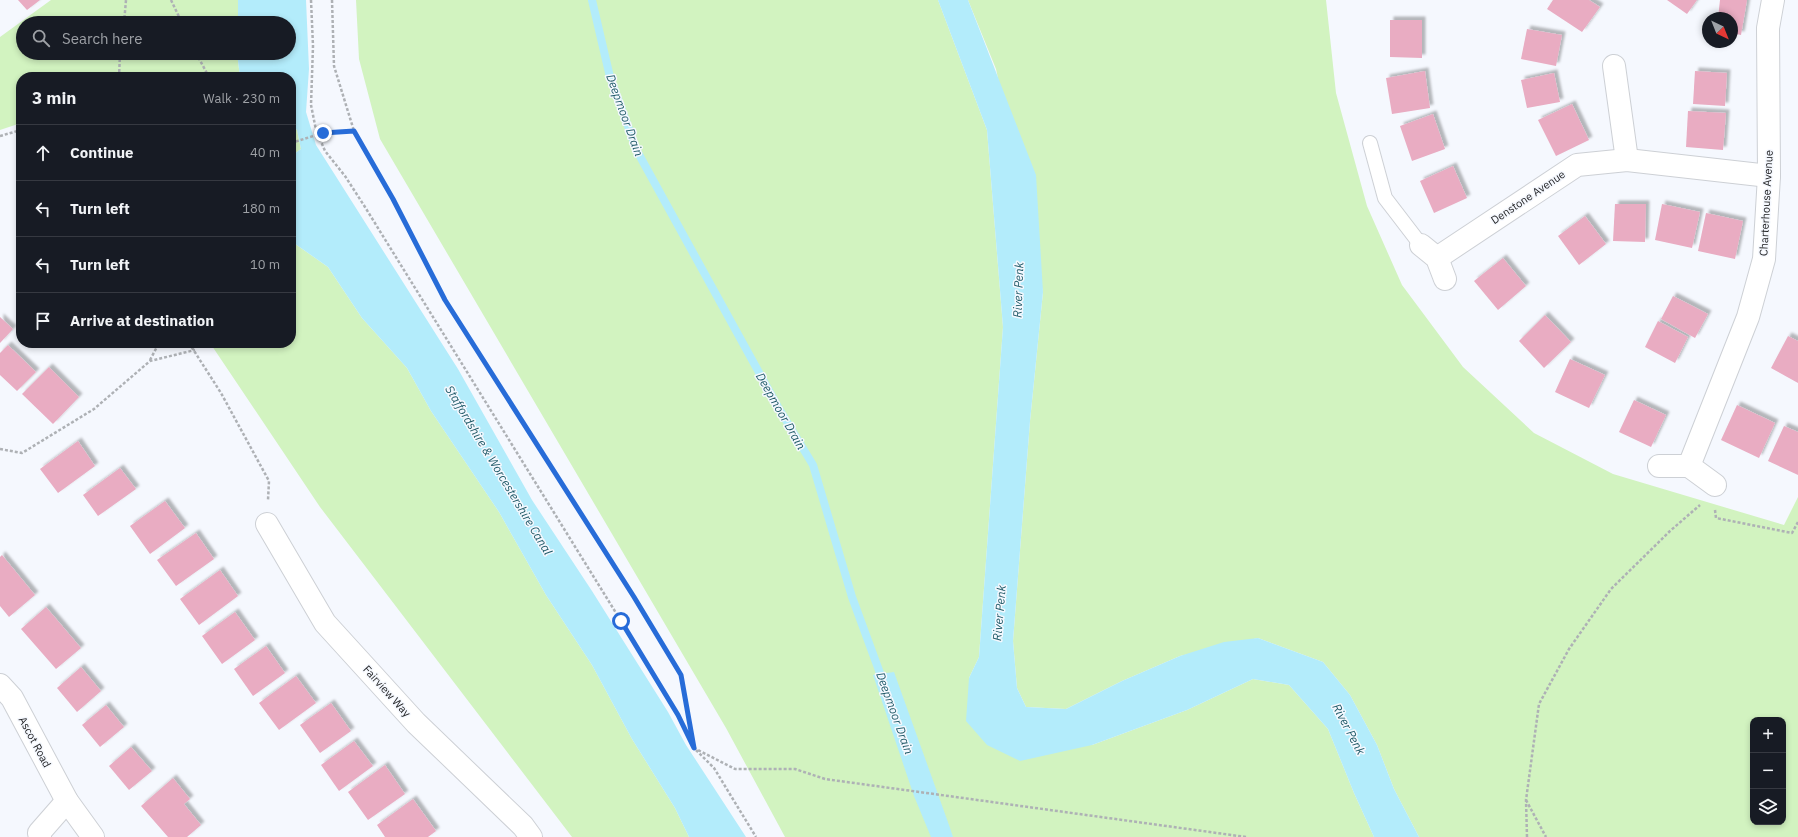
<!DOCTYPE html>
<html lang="en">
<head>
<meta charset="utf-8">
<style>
	body { margin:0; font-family:"IBM Plex Sans",sans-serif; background:#242831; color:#f1f3f6 }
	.controls { position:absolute; right:12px; bottom:12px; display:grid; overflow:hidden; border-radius:8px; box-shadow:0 2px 6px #0003 }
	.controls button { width:36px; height:36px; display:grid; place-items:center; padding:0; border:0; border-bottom:1px solid #363941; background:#171b24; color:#f1f3f6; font:20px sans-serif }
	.compass { position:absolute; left:1702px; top:12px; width:36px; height:36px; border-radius:50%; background:#171b24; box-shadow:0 2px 6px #0003; rotate:137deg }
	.stop { position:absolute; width:12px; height:12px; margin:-9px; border:3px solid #276cd8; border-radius:50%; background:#fff }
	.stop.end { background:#276cd8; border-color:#fff; box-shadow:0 1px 4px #0008 }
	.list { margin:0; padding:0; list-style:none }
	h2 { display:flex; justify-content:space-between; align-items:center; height:52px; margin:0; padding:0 16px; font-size:17px }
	h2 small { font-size:13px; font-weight:400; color:#9ea1a6 }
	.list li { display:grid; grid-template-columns:26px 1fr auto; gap:12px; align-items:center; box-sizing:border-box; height:56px; padding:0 16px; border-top:1px solid #363941 }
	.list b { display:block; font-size:15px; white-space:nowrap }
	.list em { font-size:13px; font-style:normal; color:#9ea1a6 }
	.icon { flex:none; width:22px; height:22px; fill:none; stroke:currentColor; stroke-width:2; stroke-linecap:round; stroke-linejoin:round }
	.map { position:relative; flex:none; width:1798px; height:837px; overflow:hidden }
	.search { position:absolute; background:#171b24; box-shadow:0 2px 6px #0003; left:16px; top:16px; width:280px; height:44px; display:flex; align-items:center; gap:10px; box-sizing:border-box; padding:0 14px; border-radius:22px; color:#9ea1a6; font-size:15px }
	.panel { position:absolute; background:#171b24; box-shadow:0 2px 6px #0003; left:16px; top:72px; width:280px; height:276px; border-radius:16px }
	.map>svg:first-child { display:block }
	.green { fill:#d2f3c0; fill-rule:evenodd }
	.water { fill:#b3ecfb }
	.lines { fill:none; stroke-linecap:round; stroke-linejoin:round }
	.stream { stroke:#b3ecfb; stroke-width:8 }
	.building { fill:#e9acc2; filter:url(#shadow) }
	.lane-casing { stroke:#cdd0d5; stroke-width:16 }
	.street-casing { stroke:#cdd0d5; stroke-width:24 }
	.path { stroke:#aeb1b5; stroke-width:2.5; stroke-dasharray:3 2; stroke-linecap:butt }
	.lane { stroke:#fff; stroke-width:14 }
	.street { stroke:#fff; stroke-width:22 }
	.path-bridge { stroke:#aeb1b5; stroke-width:2.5; stroke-dasharray:3 2; stroke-linecap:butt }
	.route { stroke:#276cd8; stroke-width:5 }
	.labels { text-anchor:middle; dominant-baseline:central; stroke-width:3; stroke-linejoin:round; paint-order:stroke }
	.street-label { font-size:11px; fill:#212224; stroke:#f5f8fe }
	.water-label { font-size:12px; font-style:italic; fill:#1f5a68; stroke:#f5f8fe }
</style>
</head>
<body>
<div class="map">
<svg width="1798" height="837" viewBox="0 0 1798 837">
	<defs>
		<filter id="shadow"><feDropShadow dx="3.5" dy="-3.5" stdDeviation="1" flood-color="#0004"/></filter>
	</defs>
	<rect width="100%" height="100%" fill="#f5f8fe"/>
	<g class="green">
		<polygon points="51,0 238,0 238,23 23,23 23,53 237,53 240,77 21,77 21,123 0,130 0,37"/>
		<polygon points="356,0 938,0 987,130 1003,327 979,657 969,678 1092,745 1187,710 1253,679 1289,685 1328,729 1354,793 1374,837 785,837 726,728 380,139 359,59"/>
		<path d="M968 0H1326L1336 93 1367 206 1402 285 1463 367 1534 433 1613 474 1784 525 1798 497V837H1419L1394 789 1377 745 1350 695 1323 662 1258 638 1180 656 1122 681 1066 709 1026 707 1017 688 1013 641 1030 421 1043 292 996 69ZM1753 720H1783V822H1753Z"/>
		<polygon points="291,123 297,130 301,149 291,156"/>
		<polygon points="291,241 328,267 362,318 407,368 431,411 499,512 546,595 592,665 632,739 675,808 689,837 572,837 320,507 210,343 291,343"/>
	</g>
	<g class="water">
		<polygon points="238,0 306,0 309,69 306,112 316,145 458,369 532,500 592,591 668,712 686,745 746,837 689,837 675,808 632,739 592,665 546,595 499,512 431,411 407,368 362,318 328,267 291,241 291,156 301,149 297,130 291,123 291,77 240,77 237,53 289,53 289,23 238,23"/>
		<polygon points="938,0 968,0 1036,175 1043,292 1030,421 1013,641 1017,688 1026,707 1066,709 1122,681 1180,656 1224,642 1258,638 1323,662 1350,695 1377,745 1394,789 1419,837 1374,837 1354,793 1328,729 1289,685 1253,679 1187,710 1092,745 1020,761 987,745 966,721 969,678 979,657 1003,327 987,130"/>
		<polygon points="894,672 949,825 953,837 931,837 914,796 873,675"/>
	</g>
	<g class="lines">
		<polyline class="stream" points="592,0 610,77 637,151 778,407 813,465 852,597 884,684"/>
	</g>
	<g class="building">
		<polygon points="18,0 40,0 27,10"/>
		<polygon points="1553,0 1589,0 1600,7 1582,32 1547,9"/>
		<polygon points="1667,0 1697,0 1687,14"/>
		<polygon points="1720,0 1747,0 1741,35 1732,33 1732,18 1718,18"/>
		<polygon points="1390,20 1422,20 1422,58 1390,57"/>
		<polygon points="1527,29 1562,35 1556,66 1521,59"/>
		<polygon points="1425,71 1430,108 1392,114 1386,78"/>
		<polygon points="1695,71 1727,73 1725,106 1693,104"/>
		<polygon points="1554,73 1560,102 1527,108 1521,80"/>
		<polygon points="1572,104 1589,140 1556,156 1538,120"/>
		<polygon points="1688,111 1726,113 1723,150 1686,147"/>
		<polygon points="1433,114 1445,149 1412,161 1400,126"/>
		<polygon points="1453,166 1467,198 1434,213 1420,181"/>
		<polygon points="1615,204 1646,204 1645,242 1613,241"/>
		<polygon points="1662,204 1700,212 1692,248 1655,240"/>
		<polygon points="1706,213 1743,221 1735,259 1698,251"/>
		<polygon points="1585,216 1606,244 1579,265 1558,236"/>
		<polygon points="1503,258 1526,286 1498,310 1474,281"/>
		<polygon points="1673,296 1708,314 1695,338 1661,319"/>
		<polygon points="1545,315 1571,342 1544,368 1519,341"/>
		<polygon points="0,317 13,329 0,343"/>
		<polygon points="1658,321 1688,337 1675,363 1645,347"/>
		<polygon points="1788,336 1798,341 1798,383 1771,368"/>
		<polygon points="8,345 36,372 17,391 0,375 0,353"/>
		<polygon points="1570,359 1605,375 1589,408 1555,392"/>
		<polygon points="49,367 79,397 53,424 22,394"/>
		<polygon points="1634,400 1666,415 1651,447 1619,432"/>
		<polygon points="1737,405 1775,423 1759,458 1721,440"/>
		<polygon points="1784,426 1798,432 1798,475 1768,461"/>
		<polygon points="78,441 95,466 58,493 40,469"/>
		<polygon points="120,468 136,489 98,516 83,495"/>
		<polygon points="165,501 185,528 150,554 130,526"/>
		<polygon points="196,533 214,559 176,586 157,560"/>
		<polygon points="2,555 35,595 9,617 0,606 0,557"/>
		<polygon points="220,570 238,596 199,625 180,599"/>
		<polygon points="46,607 81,648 56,669 21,629"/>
		<polygon points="235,612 255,640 222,664 202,636"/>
		<polygon points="266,646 285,673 253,696 234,669"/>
		<polygon points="81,667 101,691 77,712 57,688"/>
		<polygon points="296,676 316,703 279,730 259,703"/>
		<polygon points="331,703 351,731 320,753 300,725"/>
		<polygon points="106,705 124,727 100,747 82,725"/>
		<polygon points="354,741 373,766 339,791 321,765"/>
		<polygon points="131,747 152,771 129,790 109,766"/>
		<polygon points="385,765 405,794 368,820 348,792"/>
		<polygon points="173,778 190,799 184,804 201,825 187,837 168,837 141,806"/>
		<polygon points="413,799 436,831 428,837 385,837 377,825"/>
	</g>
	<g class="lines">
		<g class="lane-casing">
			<polyline id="lane" points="1370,143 1385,198 1421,245"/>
		</g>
		<g class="street-casing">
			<g id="street">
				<polyline points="1614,66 1627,160"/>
				<polyline points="1421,245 1437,258 1445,279"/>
				<polyline points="1437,258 1577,165 1627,160 1769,176"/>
				<polyline points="1659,466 1689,466 1715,485"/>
				<polyline points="1689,466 1748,317 1764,259 1769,176 1768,28 1773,0"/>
				<polyline points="267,524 325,623 416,723 523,826 531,837"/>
				<polyline points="0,685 12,698 67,801 93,837"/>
				<polyline points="40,837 39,833 67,801"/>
			</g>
		</g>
		<g class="path">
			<polyline points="171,0 182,23"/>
			<polyline points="311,0 313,46 311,105 316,130 325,151 345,176 365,207 621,621 678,715 693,744"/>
			<polyline points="332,0 334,66 354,131"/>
			<polyline points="124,23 126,0"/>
			<polyline points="196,53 209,77"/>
			<polyline points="119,77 120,53"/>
			<polyline points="323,133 354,131 393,199 445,300 634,597 681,675 694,748 735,769 795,769 825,779 1246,837"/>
			<polyline points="0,136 21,130"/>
			<polyline points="189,343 221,393 269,481 268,500"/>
			<polyline points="150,360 159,343"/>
			<polyline points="0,449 22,453 94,409 150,361 195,350"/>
			<polyline points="1715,510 1716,518 1792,533 1798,522"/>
			<polyline points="696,750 714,768 756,837"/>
			<polyline points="1526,800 1546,837"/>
			<polyline points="1527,837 1526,800 1539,704 1569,649 1611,589 1670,531 1700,505"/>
		</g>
		<use href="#lane" class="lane"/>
		<use href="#street" class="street"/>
		<polyline class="path-bridge" points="291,143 323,133"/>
	</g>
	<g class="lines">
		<polyline class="route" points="323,133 354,131 393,199 445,300 634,597 681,675 694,748 678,715 621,621"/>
	</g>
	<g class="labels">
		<g class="street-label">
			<text transform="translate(1528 197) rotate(-34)">Denstone Avenue</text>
			<text transform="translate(1766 203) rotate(-87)">Charterhouse Avenue</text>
			<text transform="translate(387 691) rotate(48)">Fairview Way</text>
			<text transform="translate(35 742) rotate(62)">Ascot Road</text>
		</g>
		<g class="water-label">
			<text transform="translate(625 115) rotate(70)">Deepmoor Drain</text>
			<text transform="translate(1018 290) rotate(-88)">River Penk</text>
			<text transform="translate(781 411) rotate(60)">Deepmoor Drain</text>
			<text transform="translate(499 470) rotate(59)">Staffordshire &amp; Worcestershire Canal</text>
			<text transform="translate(999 613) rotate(-85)">River Penk</text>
			<text transform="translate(895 713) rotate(70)">Deepmoor Drain</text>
			<text transform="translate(1349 729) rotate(62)">River Penk</text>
		</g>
	</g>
</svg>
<div class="controls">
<button>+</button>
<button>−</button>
<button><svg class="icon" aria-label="layers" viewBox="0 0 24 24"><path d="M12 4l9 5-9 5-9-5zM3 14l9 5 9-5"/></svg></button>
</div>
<svg class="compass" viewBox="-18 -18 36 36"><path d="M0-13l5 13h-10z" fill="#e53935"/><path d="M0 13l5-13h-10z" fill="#9ea1a6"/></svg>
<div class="stop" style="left:621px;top:621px"></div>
<div class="stop end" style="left:323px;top:133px"></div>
<div class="search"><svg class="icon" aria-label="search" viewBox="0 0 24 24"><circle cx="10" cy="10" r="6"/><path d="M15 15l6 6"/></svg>Search here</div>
<section class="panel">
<h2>3 min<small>Walk · 230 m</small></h2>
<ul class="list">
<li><svg class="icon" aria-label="ahead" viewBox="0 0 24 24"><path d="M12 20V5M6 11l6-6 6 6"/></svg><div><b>Continue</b></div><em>40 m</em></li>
<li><svg class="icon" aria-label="left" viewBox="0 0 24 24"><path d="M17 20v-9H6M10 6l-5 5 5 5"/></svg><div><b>Turn left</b></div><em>180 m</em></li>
<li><svg class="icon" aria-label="left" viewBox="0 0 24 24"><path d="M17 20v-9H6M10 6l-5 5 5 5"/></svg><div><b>Turn left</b></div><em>10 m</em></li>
<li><svg class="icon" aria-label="arrive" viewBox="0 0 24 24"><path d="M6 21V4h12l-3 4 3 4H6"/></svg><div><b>Arrive at destination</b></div></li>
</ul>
</section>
</div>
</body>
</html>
